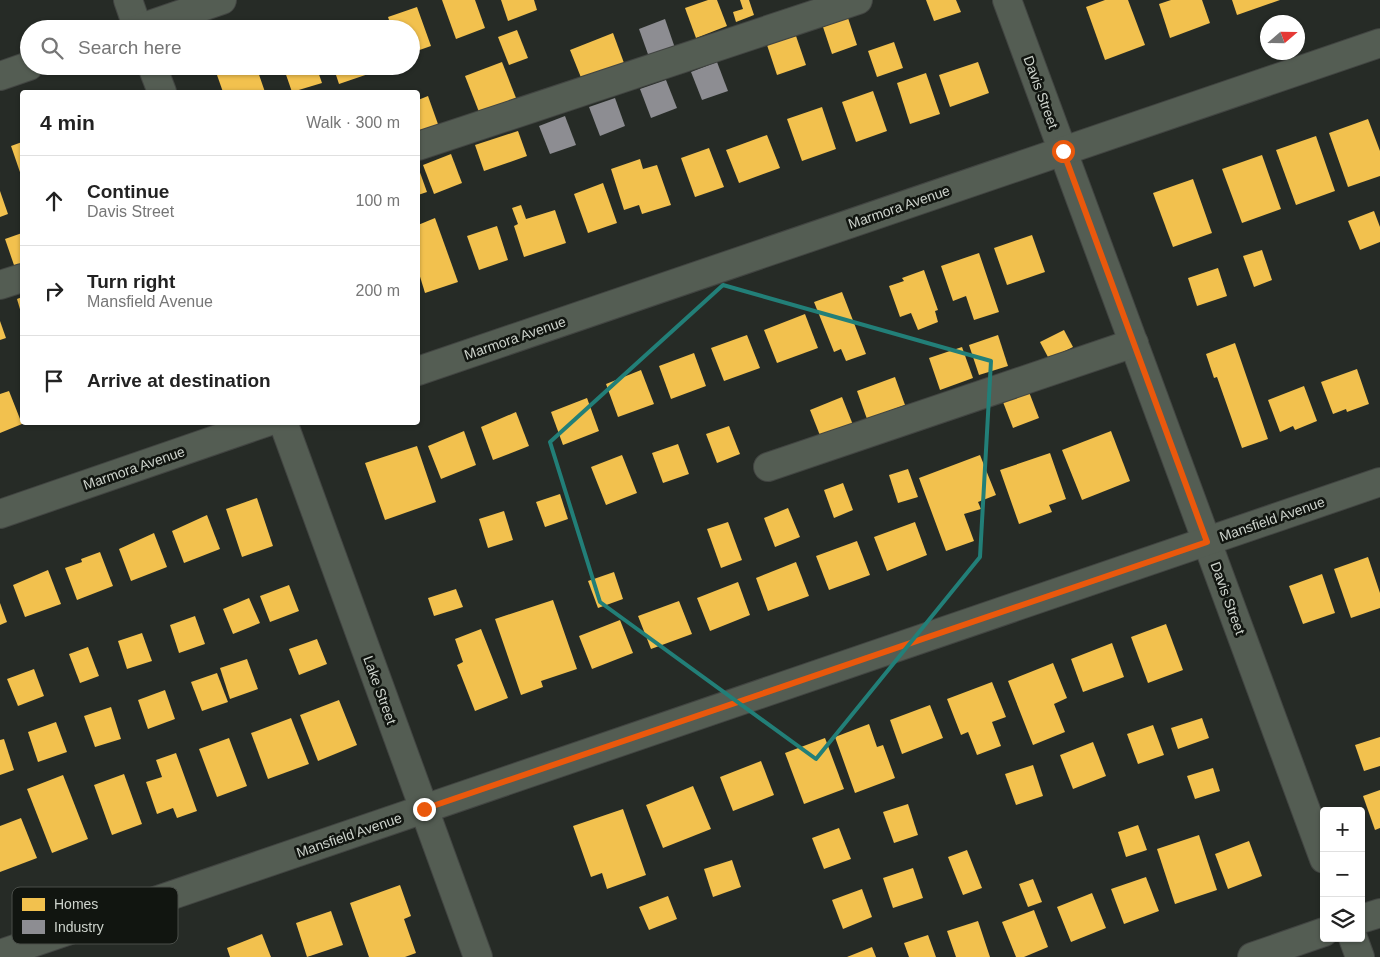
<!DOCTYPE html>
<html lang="en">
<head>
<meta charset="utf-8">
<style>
	body { margin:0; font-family:Helvetica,sans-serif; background:#f6f6f6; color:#222 }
	.controls { position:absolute; right:15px; bottom:15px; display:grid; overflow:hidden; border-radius:5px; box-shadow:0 1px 4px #0004 }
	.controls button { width:45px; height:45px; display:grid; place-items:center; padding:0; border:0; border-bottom:1px solid #e0e0e0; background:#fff; color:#222; font:25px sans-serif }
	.compass { position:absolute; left:1260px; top:15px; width:45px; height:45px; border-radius:50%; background:#fff; box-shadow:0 1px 4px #0004; rotate:70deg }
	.stop { position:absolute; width:15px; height:15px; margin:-11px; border:4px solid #ea580c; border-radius:50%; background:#fff }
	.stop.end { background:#ea580c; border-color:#fff; box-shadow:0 1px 5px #0008 }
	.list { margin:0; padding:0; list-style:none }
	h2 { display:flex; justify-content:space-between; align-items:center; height:65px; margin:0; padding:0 20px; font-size:21px }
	h2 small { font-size:16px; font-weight:400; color:#767676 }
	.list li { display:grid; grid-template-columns:32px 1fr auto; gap:15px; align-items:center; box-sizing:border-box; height:90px; padding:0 20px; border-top:1px solid #e0e0e0 }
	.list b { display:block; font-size:19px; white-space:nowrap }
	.list p { margin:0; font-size:16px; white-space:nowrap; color:#767676 }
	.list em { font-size:16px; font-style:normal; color:#767676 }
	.icon { flex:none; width:28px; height:28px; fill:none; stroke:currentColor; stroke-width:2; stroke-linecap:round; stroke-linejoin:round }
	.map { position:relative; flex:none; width:1380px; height:957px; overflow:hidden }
	.search { position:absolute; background:#fff; box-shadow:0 1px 4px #0004; left:20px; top:20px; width:400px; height:55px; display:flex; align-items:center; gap:12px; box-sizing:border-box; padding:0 18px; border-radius:28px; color:#767676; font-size:19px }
	.panel { position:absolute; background:#fff; box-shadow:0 1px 4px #0004; left:20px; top:90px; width:400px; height:335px; border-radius:5px }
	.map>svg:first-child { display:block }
	.homes { fill:#f2c14e }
	.industry { fill:#8d8d92 }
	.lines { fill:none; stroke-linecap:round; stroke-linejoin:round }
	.minor-casing { stroke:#424542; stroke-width:30 }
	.minor { stroke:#545d53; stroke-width:28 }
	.route { stroke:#ea580c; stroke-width:6 }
	.marked { fill:none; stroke:#227f78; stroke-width:4; stroke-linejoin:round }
	.labels { text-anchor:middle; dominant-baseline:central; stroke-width:5; stroke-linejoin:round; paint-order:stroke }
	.street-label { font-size:14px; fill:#ced4cd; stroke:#111510 }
	.key { fill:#111510; stroke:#4a4e49; stroke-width:1 }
	.key-label { font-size:14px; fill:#ced4cd }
</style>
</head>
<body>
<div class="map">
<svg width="1380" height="957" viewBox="0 0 1380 957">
	<rect width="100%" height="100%" fill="#262b26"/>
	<g class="homes">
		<polygon points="442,0 475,0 485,28 456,39"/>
		<polygon points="501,0 534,0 537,10 508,21"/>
		<polygon points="708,0 717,0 727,26 696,38 685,8"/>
		<polygon points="740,0 749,0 754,15 736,22 733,12 743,9"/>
		<polygon points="926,0 956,0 961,12 934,21"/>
		<polygon points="1105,0 1128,0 1145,45 1105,60 1086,7"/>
		<polygon points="1171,0 1202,0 1210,23 1170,38 1159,4"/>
		<polygon points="1232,0 1280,0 1237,15"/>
		<polygon points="417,7 431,46 411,53 411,29 392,29 388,17"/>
		<polygon points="848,18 857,45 832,54 823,27"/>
		<polygon points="517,30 528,58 509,65 498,37"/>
		<polygon points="613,33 624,63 582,80 570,50"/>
		<polygon points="796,36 806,65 777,75 767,45"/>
		<polygon points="894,42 903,68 877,77 868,51"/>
		<polygon points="502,62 516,98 479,112 465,76"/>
		<polygon points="978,62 989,93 950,107 939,75"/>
		<polygon points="245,66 256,66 265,92 223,92 217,75"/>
		<polygon points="283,66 316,66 322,83 292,92"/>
		<polygon points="333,66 379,66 380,70 339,84"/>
		<polygon points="926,73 940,114 910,124 897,83"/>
		<polygon points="873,91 887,131 856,142 842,102"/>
		<polygon points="428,96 439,127 418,134 418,100"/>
		<polygon points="822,107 836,149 802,161 787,119"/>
		<polygon points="1368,119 1380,151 1380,176 1348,187 1329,133"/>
		<polygon points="518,131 527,156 484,171 475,145"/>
		<polygon points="767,135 780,168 739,183 726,150"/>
		<polygon points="1316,136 1335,191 1296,205 1276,150"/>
		<polygon points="22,142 22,178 11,146"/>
		<polygon points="709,148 724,187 695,197 681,158"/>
		<polygon points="451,154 462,183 434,194 423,165"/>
		<polygon points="1262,155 1281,209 1242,223 1222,169"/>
		<polygon points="640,159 643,169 657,165 671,205 642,214 639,205 624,210 611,169"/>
		<polygon points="418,167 427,192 418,195"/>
		<polygon points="1193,179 1212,233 1173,247 1153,193"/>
		<polygon points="603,183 617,223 588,233 574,194"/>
		<polygon points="0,191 8,214 0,217"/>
		<polygon points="521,205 526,219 555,210 566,243 524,257 514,226 518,224 512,208"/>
		<polygon points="1374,211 1380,227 1380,242 1360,250 1348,221"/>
		<polygon points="435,218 458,282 425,293 418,270 418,225"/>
		<polygon points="497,226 508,260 479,270 467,236"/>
		<polygon points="22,233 22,266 15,268 5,239"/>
		<polygon points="1032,235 1045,272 1007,285 994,248"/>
		<polygon points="1262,250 1272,280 1254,287 1243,256"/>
		<polygon points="979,253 999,312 974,320 966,296 953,301 941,266"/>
		<polygon points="1218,268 1227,296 1197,306 1188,278"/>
		<polygon points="924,270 938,310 935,311 938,322 918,330 911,313 900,317 889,286 904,281 902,278"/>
		<polygon points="842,292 866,354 846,361 841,349 834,352 814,302"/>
		<polygon points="22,297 22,316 17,299"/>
		<polygon points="805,314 818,348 777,363 764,330"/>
		<polygon points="0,321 6,338 0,340"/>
		<polygon points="1064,330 1073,347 1049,359 1040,342"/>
		<polygon points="747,335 760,368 724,381 711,348"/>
		<polygon points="998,335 1008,366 979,375 969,345"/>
		<polygon points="1235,343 1268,439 1242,448 1217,377 1214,378 1206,354"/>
		<polygon points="962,347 973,378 940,390 929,358"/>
		<polygon points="694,353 706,386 671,399 659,366"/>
		<polygon points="1357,369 1369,404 1347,412 1346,409 1333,414 1321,382"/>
		<polygon points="641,370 654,404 618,417 606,384"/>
		<polygon points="895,377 905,405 867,419 857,391"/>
		<polygon points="1304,386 1317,421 1295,430 1293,426 1280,432 1268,400"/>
		<polygon points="9,391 22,424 0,433 0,394"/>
		<polygon points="1029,392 1039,418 1013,428 1003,402"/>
		<polygon points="842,397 853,425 821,438 810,410"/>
		<polygon points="587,398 599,431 563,445 551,412"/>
		<polygon points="516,412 529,446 493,460 481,427"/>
		<polygon points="729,426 740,454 717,463 706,434"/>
		<polygon points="464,431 476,465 441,479 428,446"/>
		<polygon points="1111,431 1130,481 1082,500 1062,450"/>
		<polygon points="678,444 689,474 663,483 652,453"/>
		<polygon points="417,446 436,502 385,520 365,463"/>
		<polygon points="1050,453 1066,499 1049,505 1052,512 1019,524 1000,470"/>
		<polygon points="622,455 637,493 606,505 591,467"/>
		<polygon points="980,455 996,495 978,502 981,509 964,514 974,541 946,551 919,478"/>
		<polygon points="908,469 918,497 898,503 889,475"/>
		<polygon points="843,483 853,510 834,518 824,490"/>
		<polygon points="560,494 568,519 545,527 536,502"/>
		<polygon points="257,498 273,546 242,557 226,509"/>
		<polygon points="788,508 800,537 775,547 764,518"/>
		<polygon points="504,511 513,540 488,548 479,519"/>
		<polygon points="207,515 220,549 184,563 172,531"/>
		<polygon points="728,522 742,560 721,568 707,529"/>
		<polygon points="915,522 927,555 887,571 874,537"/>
		<polygon points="154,533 167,567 131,581 119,549"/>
		<polygon points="857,541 870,575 829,590 816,556"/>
		<polygon points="100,552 113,586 77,600 65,568 82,562 81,559"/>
		<polygon points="1368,557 1380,593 1380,608 1351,618 1334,569"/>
		<polygon points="796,562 809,596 768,611 756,578"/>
		<polygon points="48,570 61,604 25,617 13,585"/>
		<polygon points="614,572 623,599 598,608 588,581"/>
		<polygon points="1322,574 1335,613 1303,624 1289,586"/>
		<polygon points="738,582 750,615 710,631 697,598"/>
		<polygon points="289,585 299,611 270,622 260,596"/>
		<polygon points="456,589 463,607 434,616 428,598"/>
		<polygon points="249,598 260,623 233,634 223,609"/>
		<polygon points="553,600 577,669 541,681 543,687 521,695 495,619"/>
		<polygon points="679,601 692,634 651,649 638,616"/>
		<polygon points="0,603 7,622 0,625"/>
		<polygon points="195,616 205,644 179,653 170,625"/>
		<polygon points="620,620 633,653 592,669 579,636"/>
		<polygon points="1166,624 1183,670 1148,683 1131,637"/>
		<polygon points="481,629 508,698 475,711 457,665 463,662 455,639"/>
		<polygon points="142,633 152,661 127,669 118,641"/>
		<polygon points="317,639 327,664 299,675 289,649"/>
		<polygon points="1112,643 1124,677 1083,692 1071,659"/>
		<polygon points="88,647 99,676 80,683 69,654"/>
		<polygon points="247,659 258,689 230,699 220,668"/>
		<polygon points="1053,663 1067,698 1054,704 1065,732 1033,745 1008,681"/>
		<polygon points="34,669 44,696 18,706 7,679"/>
		<polygon points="217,673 228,702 202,711 191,682"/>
		<polygon points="992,682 1006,717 992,722 1001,746 977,755 968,732 961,735 947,699"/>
		<polygon points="165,690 175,719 148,729 138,700"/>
		<polygon points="339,700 357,745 318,761 300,715"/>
		<polygon points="930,705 943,738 902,754 890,720"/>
		<polygon points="111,707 121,739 95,747 84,716"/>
		<polygon points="291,718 309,764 268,779 251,733"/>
		<polygon points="1202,718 1209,738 1178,749 1171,728"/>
		<polygon points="56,722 67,752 38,762 28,732"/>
		<polygon points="869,724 877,747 883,745 895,778 855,793 835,737"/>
		<polygon points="1153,725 1164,755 1138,764 1127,734"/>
		<polygon points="1380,737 1380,766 1364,771 1355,745"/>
		<polygon points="229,738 247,786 217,797 199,749"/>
		<polygon points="825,738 844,789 804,804 785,753"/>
		<polygon points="4,739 14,770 0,775 0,740"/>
		<polygon points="1093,742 1106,776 1073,789 1060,755"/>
		<polygon points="176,753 197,811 177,818 173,808 157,814 146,782 162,777 156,760"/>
		<polygon points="761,761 774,795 733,811 720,777"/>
		<polygon points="1033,765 1043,796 1016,805 1005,774"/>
		<polygon points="1213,768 1220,791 1195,799 1187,776"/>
		<polygon points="124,774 142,824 112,835 94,785"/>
		<polygon points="63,775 88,839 52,853 27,789"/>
		<polygon points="693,786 711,829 663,848 646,805"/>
		<polygon points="1380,790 1380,828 1375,830 1363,796"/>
		<polygon points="908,804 918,835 894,843 883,812"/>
		<polygon points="623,809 646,875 607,889 602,873 591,877 573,826"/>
		<polygon points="21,818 37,858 0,872 0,826"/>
		<polygon points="1138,825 1147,850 1126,857 1118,832"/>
		<polygon points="839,828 851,859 824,869 812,838"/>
		<polygon points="1199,835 1217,890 1175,904 1157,849"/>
		<polygon points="1249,841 1262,876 1228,889 1215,854"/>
		<polygon points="967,850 982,888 963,895 948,857"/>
		<polygon points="732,860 741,887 713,897 704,869"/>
		<polygon points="913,868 923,898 893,908 883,878"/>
		<polygon points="1146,877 1159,911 1124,924 1111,889"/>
		<polygon points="1033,879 1042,902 1028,907 1019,884"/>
		<polygon points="400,885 411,916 404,919 416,953 405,957 369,957 350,903"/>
		<polygon points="862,889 872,917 843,929 832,900"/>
		<polygon points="1092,893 1106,928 1071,942 1057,907"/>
		<polygon points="668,896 677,919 649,930 639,907"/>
		<polygon points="1034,910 1048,947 1024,957 1016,957 1002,922"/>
		<polygon points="331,911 343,945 307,957 296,923"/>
		<polygon points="978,921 990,957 956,957 947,931"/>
		<polygon points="262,934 271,957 230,957 227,948"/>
		<polygon points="928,935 936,957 909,957 904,943"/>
		<polygon points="872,947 876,957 847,957"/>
	</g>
	<g class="industry">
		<polygon points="665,19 675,48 649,57 639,29"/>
		<polygon points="717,62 728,91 702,100 691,72"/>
		<polygon points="666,80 677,108 651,118 640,89"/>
		<polygon points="615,98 625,126 600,136 589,107"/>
		<polygon points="565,116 576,145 550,154 539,126"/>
	</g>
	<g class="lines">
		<g class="minor-casing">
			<g id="minor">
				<polyline points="128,0 138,29"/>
				<polyline points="1007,0 1324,859"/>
				<polyline points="138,29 222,0"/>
				<polyline points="152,66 162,92"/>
				<polyline points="0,76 29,66"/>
				<polyline points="418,146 858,0"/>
				<polyline points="0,285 22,278"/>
				<polyline points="418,371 1380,43"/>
				<polyline points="283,422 478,957"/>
				<polyline points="768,467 1134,343"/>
				<polyline points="0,514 267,422"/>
				<polyline points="1361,919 1380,913"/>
				<polyline points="1353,938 1360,957"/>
				<polyline points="0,954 1380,482"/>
				<polyline points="1252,957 1324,932"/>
			</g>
		</g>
		<use href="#minor" class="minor"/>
	</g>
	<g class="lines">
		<polyline class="route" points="424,809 1207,542 1063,151"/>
	</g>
	<path class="marked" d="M723 285 991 361 980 557 816 759 600 602 550 442Z"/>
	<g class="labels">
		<g class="street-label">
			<text transform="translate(1041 92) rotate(70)">Davis Street</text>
			<text transform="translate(899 207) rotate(-19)">Marmora Avenue</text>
			<text transform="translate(515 338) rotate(-19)">Marmora Avenue</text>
			<text transform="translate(134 468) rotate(-19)">Marmora Avenue</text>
			<text transform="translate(1272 519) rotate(-19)">Mansfield Avenue</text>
			<text transform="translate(1228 598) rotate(70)">Davis Street</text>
			<text transform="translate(380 690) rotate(70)">Lake Street</text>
			<text transform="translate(349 835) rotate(-19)">Mansfield Avenue</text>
		</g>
	</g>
	<rect x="12" y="887" width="166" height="57" rx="8" class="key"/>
	<rect x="22" y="898" width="23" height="13" fill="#f2c14e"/>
	<rect x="22" y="920" width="23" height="14" fill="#8d8d92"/>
	<g class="key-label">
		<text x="54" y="909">Homes</text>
		<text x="54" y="932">Industry</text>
	</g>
</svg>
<div class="controls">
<button>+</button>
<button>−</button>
<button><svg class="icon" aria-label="layers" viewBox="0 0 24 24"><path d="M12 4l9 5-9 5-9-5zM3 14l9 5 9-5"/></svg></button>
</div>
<svg class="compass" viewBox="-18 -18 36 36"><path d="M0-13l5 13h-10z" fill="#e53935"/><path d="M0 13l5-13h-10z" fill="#767676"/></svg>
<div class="stop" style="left:1063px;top:151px"></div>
<div class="stop end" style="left:424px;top:809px"></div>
<div class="search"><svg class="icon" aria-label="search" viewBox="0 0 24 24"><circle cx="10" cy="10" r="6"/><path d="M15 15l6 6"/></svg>Search here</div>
<section class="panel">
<h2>4 min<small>Walk · 300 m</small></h2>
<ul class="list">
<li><svg class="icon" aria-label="ahead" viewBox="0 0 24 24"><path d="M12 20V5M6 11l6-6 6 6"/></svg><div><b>Continue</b><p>Davis Street</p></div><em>100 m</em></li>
<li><svg class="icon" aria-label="right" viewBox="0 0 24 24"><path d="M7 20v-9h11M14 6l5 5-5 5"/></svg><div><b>Turn right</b><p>Mansfield Avenue</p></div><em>200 m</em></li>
<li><svg class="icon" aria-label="arrive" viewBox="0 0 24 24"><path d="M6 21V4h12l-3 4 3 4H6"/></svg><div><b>Arrive at destination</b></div></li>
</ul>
</section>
</div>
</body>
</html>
